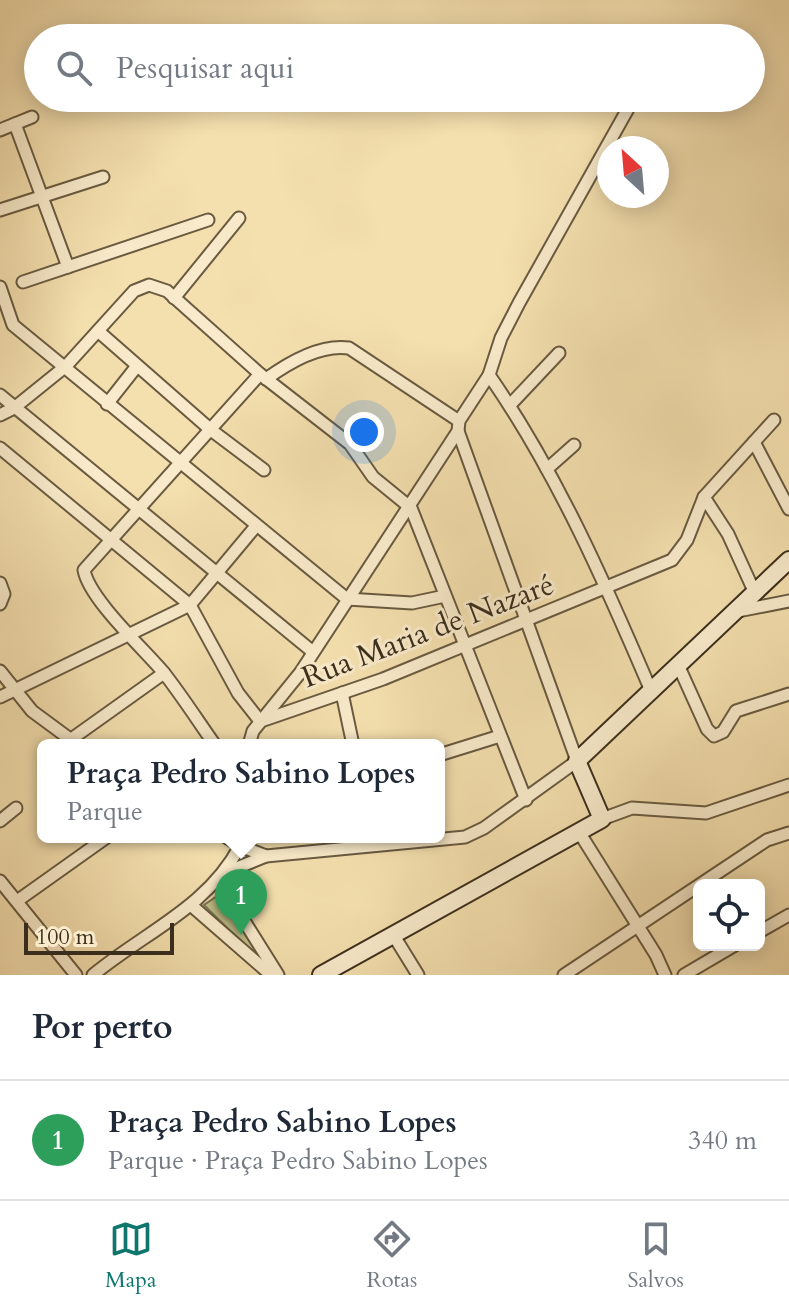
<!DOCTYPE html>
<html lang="pt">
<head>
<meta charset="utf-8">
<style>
	body { margin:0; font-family:Cardo,serif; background:#f6f6f7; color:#1f2937 }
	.controls { position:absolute; right:24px; bottom:24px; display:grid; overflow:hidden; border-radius:12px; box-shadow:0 4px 20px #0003 }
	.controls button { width:72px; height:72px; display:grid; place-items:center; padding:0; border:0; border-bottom:2px solid #e0e1e3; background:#fff; color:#1f2937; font:40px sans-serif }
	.compass { position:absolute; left:597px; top:136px; width:72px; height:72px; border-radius:50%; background:#fff; box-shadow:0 4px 20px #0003; rotate:334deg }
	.scale { position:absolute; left:24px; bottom:20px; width:150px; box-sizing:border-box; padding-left:8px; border:4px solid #3b2e1c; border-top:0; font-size:22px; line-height:28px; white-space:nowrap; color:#3b2e1c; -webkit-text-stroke:6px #f8eaca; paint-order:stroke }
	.you { position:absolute; left:364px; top:432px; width:28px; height:28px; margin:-20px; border:6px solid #fff; border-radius:50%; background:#1a73e8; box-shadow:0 0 0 12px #1a73e833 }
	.badge { display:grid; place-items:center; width:52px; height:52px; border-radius:50%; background:#0f766e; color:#fff; font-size:26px; font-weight:700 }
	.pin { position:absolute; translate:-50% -66px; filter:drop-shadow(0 2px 4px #0008) }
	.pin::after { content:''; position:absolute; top:42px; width:28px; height:24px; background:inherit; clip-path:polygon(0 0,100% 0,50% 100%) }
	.popup { position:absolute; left:37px; top:739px; width:408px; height:104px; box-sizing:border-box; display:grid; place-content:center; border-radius:12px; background:#fff; filter:drop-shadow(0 2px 6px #0005); font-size:26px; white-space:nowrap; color:#747a83 }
	.popup b { font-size:30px; color:#1f2937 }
	.popup::after { content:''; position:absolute; left:50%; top:100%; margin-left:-16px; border:16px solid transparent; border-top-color:#fff }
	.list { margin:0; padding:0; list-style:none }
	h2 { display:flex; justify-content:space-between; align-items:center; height:104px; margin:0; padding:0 32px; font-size:34px }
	h2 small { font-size:26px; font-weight:400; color:#747a83 }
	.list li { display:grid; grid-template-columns:52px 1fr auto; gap:24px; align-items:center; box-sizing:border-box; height:120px; padding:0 32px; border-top:2px solid #e0e1e3 }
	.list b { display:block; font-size:30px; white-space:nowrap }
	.list p { margin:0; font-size:26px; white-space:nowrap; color:#747a83 }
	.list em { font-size:26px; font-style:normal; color:#747a83 }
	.icon { flex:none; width:44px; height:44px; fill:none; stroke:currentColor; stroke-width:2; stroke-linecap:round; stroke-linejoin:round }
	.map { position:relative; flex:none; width:789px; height:975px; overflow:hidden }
	.search { position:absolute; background:#fff; box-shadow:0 4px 20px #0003; left:24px; right:24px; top:24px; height:88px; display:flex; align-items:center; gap:20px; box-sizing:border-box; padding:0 28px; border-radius:44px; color:#747a83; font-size:30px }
	.sheet { height:224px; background:#fff }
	nav { display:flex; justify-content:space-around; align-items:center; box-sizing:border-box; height:112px; border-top:2px solid #e0e1e3; background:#fff; font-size:22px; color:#747a83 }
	nav a { display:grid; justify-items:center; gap:4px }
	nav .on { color:#0f766e }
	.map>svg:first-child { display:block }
	.green { fill:#c0c087; stroke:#7e7752; stroke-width:2 }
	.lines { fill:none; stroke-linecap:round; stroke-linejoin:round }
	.minor-casing { stroke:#695a40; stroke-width:15 }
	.secondary-casing { stroke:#3b2e1c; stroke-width:20 }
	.minor { stroke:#f8eaca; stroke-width:11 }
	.secondary { stroke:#f8eaca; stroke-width:16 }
	.labels { text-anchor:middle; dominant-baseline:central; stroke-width:6; stroke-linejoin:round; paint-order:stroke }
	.street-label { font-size:30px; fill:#3b2e1c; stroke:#f8eaca }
</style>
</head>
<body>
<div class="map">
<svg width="789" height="975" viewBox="0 0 789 975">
	<rect width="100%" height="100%" fill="#f4dfae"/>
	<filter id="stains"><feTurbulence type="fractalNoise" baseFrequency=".0025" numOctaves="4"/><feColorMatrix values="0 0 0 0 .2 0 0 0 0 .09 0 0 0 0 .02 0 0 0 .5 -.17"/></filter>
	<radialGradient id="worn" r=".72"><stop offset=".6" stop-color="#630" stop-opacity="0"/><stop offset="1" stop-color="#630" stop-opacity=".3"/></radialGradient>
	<polygon class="green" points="223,892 265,965 204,905"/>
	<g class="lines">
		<g class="minor-casing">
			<g id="minor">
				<polyline points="15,124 68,267"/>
				<polyline points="0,130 32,117"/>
				<polyline points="0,210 103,177"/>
				<polyline points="23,282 208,220"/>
				<polyline points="0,287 13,325 347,599 412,603 445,596"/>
				<polyline points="174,298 239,218"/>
				<polyline points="98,331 211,430 264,470"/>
				<path d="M489 375C557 473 605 583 652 693"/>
				<path d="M266 379C288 363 321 344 349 348L459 421"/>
				<polyline points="0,395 313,652"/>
				<polyline points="107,404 137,366"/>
				<polyline points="510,405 559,353"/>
				<polyline points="0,415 14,408 66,366 134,291 149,285 167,291 260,374 350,444 373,477 411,508 526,800"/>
				<polyline points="754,442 789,509"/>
				<polyline points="0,448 190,605 238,693 260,721"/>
				<polyline points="547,469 574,445"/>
				<polyline points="704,497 728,534 754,591"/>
				<polyline points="0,583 4,594 0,604"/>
				<polyline points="738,611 789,601"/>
				<polyline points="679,667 707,729 714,736 723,732 736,711 789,694"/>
				<polyline points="0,671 32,711 78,745"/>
				<polyline points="342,693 353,745"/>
				<polyline points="0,697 190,605 256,526"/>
				<polyline points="264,720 383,679 672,560 687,540 704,497 774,420"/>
				<polyline points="70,740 164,673"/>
				<path d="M215 745C198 721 182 696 164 673 144 649 89 599 84 570L260 374"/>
				<polyline points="249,745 253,731 300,673 458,431 459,421 489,375 501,338 519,303 634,98"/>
				<polyline points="439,755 500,736"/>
				<polyline points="602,819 632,808 706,813 789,785"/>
				<polyline points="0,821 16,808"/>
				<polyline points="579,832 656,955 665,975"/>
				<polyline points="226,837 240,846 240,837"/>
				<polyline points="222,874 266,856"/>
				<polyline points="218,879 278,975"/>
				<polyline points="0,881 76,975"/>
				<polyline points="17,901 107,837"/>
				<polyline points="192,906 271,975"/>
				<polyline points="759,932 789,915"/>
				<polyline points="394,936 418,975"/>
				<path d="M93 975C145 932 207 908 240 846L266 856 465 837 484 828 577 761 458 431"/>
				<polyline points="564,975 767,840 789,833"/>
				<polyline points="684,975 735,945"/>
			</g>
		</g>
		<g class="secondary-casing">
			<polyline id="secondary" points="321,975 602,819 577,761 789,560"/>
		</g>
		<use href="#minor" class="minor"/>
		<use href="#secondary" class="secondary"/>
	</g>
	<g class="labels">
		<g class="street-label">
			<text transform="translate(428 631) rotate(-21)">Rua Maria de Nazaré</text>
		</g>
	</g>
	<rect width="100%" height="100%" filter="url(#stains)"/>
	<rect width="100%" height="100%" fill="url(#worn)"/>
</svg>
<div class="controls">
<button><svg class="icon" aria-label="locate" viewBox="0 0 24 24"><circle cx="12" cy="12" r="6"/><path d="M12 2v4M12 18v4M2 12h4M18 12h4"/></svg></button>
</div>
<svg class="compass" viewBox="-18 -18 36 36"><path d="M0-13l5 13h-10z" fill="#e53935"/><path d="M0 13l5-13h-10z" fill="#747a83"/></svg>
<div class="scale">100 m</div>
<div class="you"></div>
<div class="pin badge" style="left:241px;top:935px;background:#2e9e5b">1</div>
<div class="popup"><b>Praça Pedro Sabino Lopes</b>Parque</div>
<div class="search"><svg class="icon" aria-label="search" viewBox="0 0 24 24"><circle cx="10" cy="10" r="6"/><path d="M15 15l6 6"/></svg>Pesquisar aqui</div>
</div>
<section class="sheet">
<h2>Por perto<small></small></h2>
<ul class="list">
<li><span class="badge" style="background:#2e9e5b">1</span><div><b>Praça Pedro Sabino Lopes</b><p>Parque · Praça Pedro Sabino Lopes</p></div><em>340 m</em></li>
</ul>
</section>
<nav>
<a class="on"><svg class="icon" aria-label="map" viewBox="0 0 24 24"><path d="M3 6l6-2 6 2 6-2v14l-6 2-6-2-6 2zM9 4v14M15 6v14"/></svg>Mapa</a>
<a><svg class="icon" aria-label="directions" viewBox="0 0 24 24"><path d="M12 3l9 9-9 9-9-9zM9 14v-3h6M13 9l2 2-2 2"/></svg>Rotas</a>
<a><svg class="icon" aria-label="saved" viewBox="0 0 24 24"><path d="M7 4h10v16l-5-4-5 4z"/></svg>Salvos</a>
</nav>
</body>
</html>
